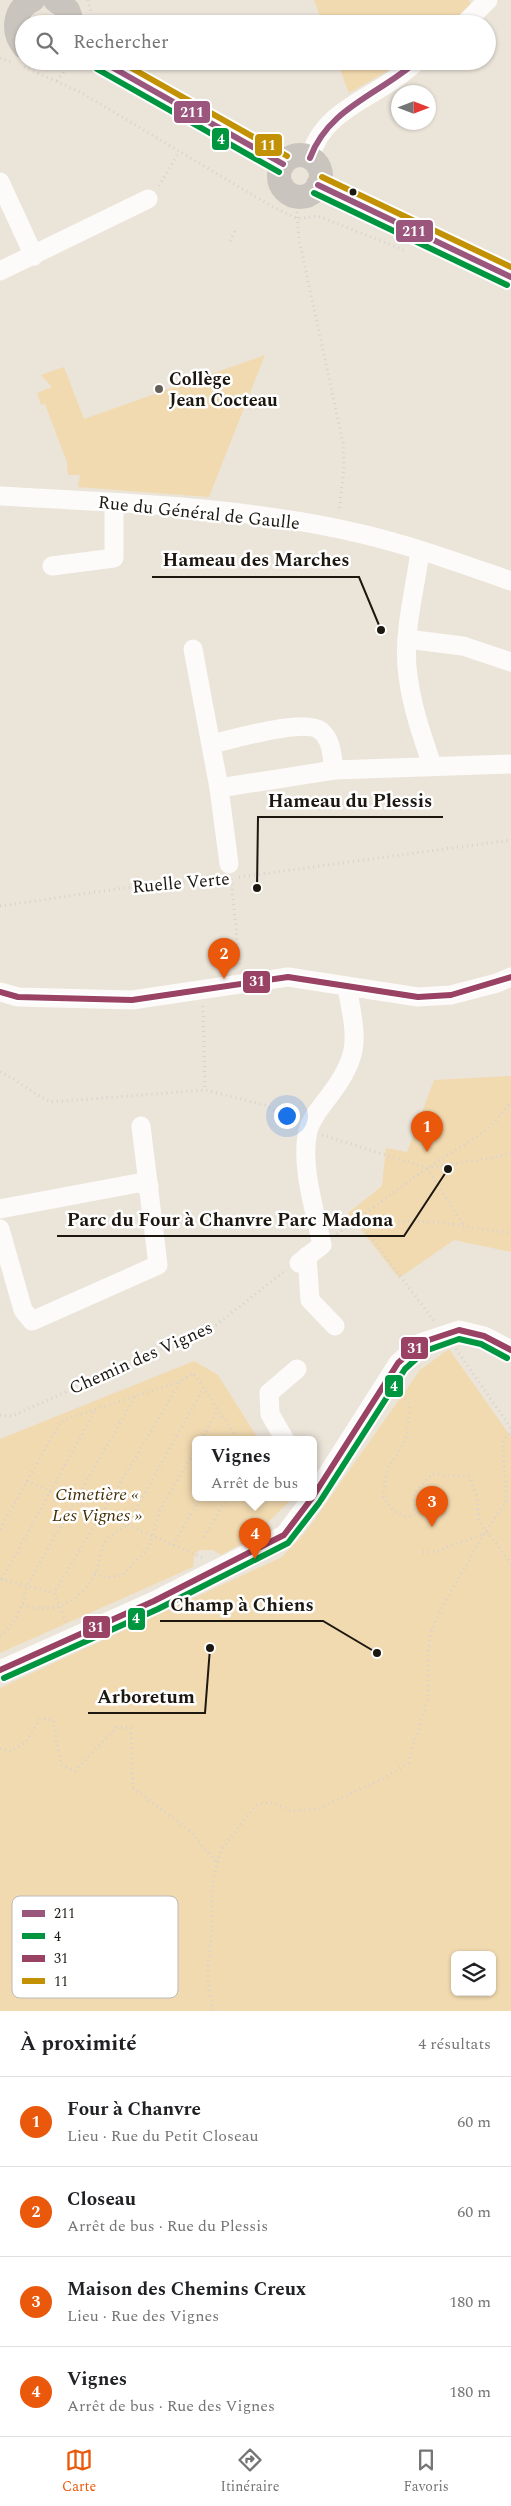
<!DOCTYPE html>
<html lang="fr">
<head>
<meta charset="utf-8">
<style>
	body { margin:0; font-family:Spectral,serif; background:#f6f6f6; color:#202124 }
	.controls { position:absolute; right:15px; bottom:15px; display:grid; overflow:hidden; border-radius:8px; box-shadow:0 1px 4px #0004 }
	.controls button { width:45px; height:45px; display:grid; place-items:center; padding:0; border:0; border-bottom:1px solid #e0e0e0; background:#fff; color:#202124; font:25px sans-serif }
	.compass { position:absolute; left:391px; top:85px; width:45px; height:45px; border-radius:50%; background:#fff; box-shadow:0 1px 4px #0004; rotate:90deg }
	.you { position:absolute; left:286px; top:1115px; width:18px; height:18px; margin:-12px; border:4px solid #fff; border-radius:50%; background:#1a73e8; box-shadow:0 0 0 8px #1a73e833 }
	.badge { display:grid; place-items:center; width:32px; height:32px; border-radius:50%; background:#ea580c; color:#fff; font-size:16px; font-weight:700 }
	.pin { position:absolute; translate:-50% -41px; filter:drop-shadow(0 1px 2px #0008) }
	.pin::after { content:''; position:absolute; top:26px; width:18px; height:15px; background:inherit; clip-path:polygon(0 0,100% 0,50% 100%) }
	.popup { position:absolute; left:192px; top:1436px; width:125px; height:65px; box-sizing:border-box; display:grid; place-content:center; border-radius:8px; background:#fff; filter:drop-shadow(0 1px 4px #0005); font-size:16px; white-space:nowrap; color:#757577 }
	.popup b { font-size:19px; color:#202124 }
	.popup::after { content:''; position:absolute; left:50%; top:100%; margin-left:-10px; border:10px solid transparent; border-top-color:#fff }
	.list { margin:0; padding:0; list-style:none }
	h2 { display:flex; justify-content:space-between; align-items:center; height:65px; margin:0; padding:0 20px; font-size:21px }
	h2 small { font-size:16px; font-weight:400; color:#757577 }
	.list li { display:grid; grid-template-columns:32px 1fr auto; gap:15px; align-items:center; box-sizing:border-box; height:90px; padding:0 20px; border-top:1px solid #e0e0e0 }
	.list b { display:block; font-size:19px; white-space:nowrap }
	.list p { margin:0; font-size:16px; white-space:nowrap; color:#757577 }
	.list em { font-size:16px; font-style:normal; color:#757577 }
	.icon { flex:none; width:28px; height:28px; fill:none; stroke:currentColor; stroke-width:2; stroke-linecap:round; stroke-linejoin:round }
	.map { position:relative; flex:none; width:511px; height:2011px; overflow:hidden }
	.search { position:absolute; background:#fff; box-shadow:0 1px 4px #0004; left:15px; right:15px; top:15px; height:55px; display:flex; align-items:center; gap:12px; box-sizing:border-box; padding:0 18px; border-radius:28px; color:#757577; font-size:19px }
	.sheet { height:425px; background:#fff }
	nav { display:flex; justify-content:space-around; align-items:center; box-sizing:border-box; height:70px; border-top:1px solid #e0e0e0; background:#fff; font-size:14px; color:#757577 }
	nav a { display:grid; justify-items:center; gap:2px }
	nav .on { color:#ea580c }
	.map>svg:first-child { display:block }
	.green { fill:#f2dab0; fill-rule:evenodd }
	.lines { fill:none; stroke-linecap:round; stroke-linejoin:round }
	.path { stroke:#d5d2cf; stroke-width:3; stroke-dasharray:1 4; stroke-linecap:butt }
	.minor { stroke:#fcfbf9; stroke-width:19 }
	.major { stroke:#c9c4bd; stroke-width:24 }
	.bus-1-casing { stroke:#fff; stroke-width:10 }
	.bus-2-casing { stroke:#fff; stroke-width:10 }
	.bus-3-casing { stroke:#fff; stroke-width:10 }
	.bus-4-casing { stroke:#fff; stroke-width:10 }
	.bus-1 { stroke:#9b567e; stroke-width:6 }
	.bus-2 { stroke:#009640; stroke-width:6 }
	.bus-3 { stroke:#994263; stroke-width:6 }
	.bus-4 { stroke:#c39204; stroke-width:6 }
	.bus-dot { fill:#1c1810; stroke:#fff; stroke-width:2 }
	.poi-dot { fill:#645f56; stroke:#fff; stroke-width:2 }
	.labels { text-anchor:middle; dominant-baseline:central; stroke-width:5; stroke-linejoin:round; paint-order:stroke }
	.poi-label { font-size:18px; font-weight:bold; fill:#1c1810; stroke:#fff; text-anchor:start }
	.street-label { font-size:18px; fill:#1c1810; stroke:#fff }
	.park-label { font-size:18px; font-style:italic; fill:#432e04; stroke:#fff }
	.key { fill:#fff; stroke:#bbbab7; stroke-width:1 }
	.key-label { font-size:14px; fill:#1c1810 }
	.leader { fill:none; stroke:#1c1810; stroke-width:2 }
	.callout-dot { fill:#1c1810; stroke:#fff; stroke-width:2 }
	.callout-label { font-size:19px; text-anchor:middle; font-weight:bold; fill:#1c1810; stroke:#fff; stroke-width:5; stroke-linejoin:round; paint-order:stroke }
	.line-badge { stroke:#fff; stroke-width:2 }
	.badge-label { font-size:14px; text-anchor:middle; font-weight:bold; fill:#fff }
</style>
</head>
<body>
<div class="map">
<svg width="511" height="2011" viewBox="0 0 511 2011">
	<rect width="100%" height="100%" fill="#ebe4d9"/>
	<g class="green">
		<polygon points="314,0 469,0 472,7 453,24 323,24"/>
		<polygon points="45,14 52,18 55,24 32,24 37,16"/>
		<polygon points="337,61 405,61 349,93"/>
		<polygon points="265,355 209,497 78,487 80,475 68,475 67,462 45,404 41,405 37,393 52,387 41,375 64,367 84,419"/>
		<polygon points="511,1076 511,1252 454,1240 399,1278 348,1213 382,1186 386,1148 407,1152 434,1080"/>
		<path d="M449 1349 511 1437V2011H0V1688L282 1557 307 1530 420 1370ZM455 1955H492V1992H455Z"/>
		<polygon points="194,1361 218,1375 259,1440 196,1440 196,1498 293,1498 252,1538 221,1555 213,1550 199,1550 194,1557 193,1567 0,1653 0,1439"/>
	</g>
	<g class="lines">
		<g class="path">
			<polyline points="88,0 91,11"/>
			<polyline points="0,58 11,62"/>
			<polyline points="24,67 80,92 271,206 298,219 318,216 406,251"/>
			<polyline points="57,81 72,61"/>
			<polyline points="159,186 179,152"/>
			<polyline points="296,197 299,239 343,443 344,467 339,512"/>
			<polyline points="230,241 235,231"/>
			<polyline points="239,877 511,840"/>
			<polyline points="231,879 240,968"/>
			<polyline points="0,906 124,888 220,879"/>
			<polyline points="203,1006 205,1090"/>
			<path d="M0 1072C18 1080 33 1094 51 1102L205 1090 265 1105 294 1122"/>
			<polyline points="322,1135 427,1168 496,1157 511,1153"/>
			<polyline points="427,1168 464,1226"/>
			<polyline points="358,1220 436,1222 511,1233"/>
			<polyline points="358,1220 434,1321"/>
			<polyline points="337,1234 427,1168 478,1136 493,1124 511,1102"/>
			<polyline points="456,1349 511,1428"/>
			<path d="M400 1390 410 1406 407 1434 401 1449 387 1469 383 1496C391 1509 398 1518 414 1516V1493L432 1474 470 1477 477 1497 479 1521 511 1564"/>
			<polyline points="0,1415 12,1416 216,1325 286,1270"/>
			<polyline points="201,1440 218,1410"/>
			<polyline points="27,1481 203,1558"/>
			<polyline points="0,1529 61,1421 181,1381"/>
			<polyline points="204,1537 227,1498"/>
			<polyline points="173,1545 200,1498"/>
			<polyline points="423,1552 435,1552 485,1533"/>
			<polyline points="95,1573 106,1578 123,1575 149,1547 160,1510 196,1448"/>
			<polyline points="1,1579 54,1593"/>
			<polyline points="2,1579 96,1409"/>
			<path d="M23 1604C52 1616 81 1602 95 1574 101 1563 98 1549 108 1538 113 1533 121 1529 127 1525L203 1389"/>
			<polyline points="66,1622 54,1593 181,1381 193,1373 239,1440"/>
			<path d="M0 1636C15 1625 24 1603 27 1585L135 1397"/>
			<polyline points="0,1748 10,1751 25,1743 41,1718 53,1720 61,1765 75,1771 117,1727 131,1728 133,1788 190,1831 216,1862"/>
			<polyline points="213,2011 208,1984 208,1966 212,1928 213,1879 221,1850 255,1806 263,1803 275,1803 291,1811 318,1809 386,1777 408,1763 428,1698 428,1653 431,1632 440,1611 485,1532 506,1502 503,1440 511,1433"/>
		</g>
		<g class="minor">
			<polyline points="464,24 488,0"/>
			<path d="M310 158C320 117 360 102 392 81 401 75 409 68 417 61"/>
			<polyline points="0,182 34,256"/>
			<polyline points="0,271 148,199"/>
			<path d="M0 496C121 503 244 506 362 534 413 546 462 564 511 581"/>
			<path d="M420 551C415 591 402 635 408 676 412 707 422 736 432 765"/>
			<polyline points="52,566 114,558 114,503"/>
			<polyline points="407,639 463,646 511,662"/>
			<polyline points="193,649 219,788 229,864"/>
			<path d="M211 744C232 740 305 717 321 731 332 740 332 757 334 770"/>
			<polyline points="219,788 334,770 511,764"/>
			<polyline points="0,992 18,997 132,1000 288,977 418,997 451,995 497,983 511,977"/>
			<polyline points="0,1209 138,1183 149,1186"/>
			<polyline points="0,1229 23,1310 32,1321 158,1265 141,1126"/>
			<polyline points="307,1256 310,1300 335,1326"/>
			<path d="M299 1263 322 1245C315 1211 300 1164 308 1131 311 1118 322 1106 330 1095 362 1053 356 1037 347 987"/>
			<polyline points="285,1440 270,1414 269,1393 297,1369"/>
			<polyline points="314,1495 398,1363 420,1343 459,1330 484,1336 511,1350"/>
			<polyline points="0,1670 154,1601 284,1535 312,1498"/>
		</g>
		<g class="major">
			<polyline points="55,0 68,10 73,24"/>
			<path d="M24 47C11 31 14 9 33 0"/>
			<polyline points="101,61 283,164"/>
			<circle cx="300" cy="176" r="21"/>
			<polyline points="318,185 511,277"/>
		</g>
		<g class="bus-1-casing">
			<g id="bus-1">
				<polyline points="101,61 283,164"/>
				<path d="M310 158C328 108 380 94 417 61"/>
				<polyline points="318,185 511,277"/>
			</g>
		</g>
		<g class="bus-2-casing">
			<g id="bus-2">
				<polyline points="97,69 279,172"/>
				<polyline points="314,193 507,285"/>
				<polyline points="321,1500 405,1369 425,1351 459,1339 481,1344 507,1358"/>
				<polyline points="4,1678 158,1609 288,1543 319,1503"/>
			</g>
		</g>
		<g class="bus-3-casing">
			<g id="bus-3">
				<polyline points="0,992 18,997 132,1000 288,977 418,997 451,995 511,977"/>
				<polyline points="314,1495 398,1363 420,1343 459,1330 484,1336 511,1350"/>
				<polyline points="0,1670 154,1601 284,1535 312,1498"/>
			</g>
		</g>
		<g class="bus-4-casing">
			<g id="bus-4">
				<polyline points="119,61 287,156"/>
				<polyline points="322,177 511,267"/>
			</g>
		</g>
		<use href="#bus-1" class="bus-1"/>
		<use href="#bus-2" class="bus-2"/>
		<use href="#bus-3" class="bus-3"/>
		<use href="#bus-4" class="bus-4"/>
	</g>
	<circle class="bus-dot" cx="353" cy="192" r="4.5"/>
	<circle class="poi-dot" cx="159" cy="389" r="5"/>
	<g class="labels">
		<g class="poi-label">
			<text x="169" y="379">Collège<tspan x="169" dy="21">Jean Cocteau</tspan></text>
		</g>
		<g class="street-label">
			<text transform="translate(199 513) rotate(6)">Rue du Général de Gaulle</text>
			<text transform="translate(181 883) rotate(-5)">Ruelle Verte</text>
			<text transform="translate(141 1358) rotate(-24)">Chemin des Vignes</text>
		</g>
		<g class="park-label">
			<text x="97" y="1494">Cimetière «<tspan x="97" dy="21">Les Vignes »</tspan></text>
		</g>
	</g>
	<rect x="12" y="1896" width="166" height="102" rx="8" class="key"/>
	<rect x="22" y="1910" width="23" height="7" fill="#9b567e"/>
	<rect x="22" y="1933" width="23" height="6" fill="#009640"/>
	<rect x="22" y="1955" width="23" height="7" fill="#994263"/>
	<rect x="22" y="1978" width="23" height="6" fill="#c39204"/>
	<g class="key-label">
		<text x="54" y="1918">211</text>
		<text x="54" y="1941">4</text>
		<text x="54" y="1963">31</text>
		<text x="54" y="1986">11</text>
	</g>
	<path class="leader" d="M381 630L359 577H152M257 888L258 817H443M448 1169L404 1236H57M377 1653L323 1621H160M210 1648L205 1713H88"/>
	<g class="callout-dot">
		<circle cx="381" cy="630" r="5"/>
		<circle cx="257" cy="888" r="5"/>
		<circle cx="448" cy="1169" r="5"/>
		<circle cx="377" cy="1653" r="5"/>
		<circle cx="210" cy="1648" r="5"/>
	</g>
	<g class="callout-label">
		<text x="256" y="566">Hameau des Marches</text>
		<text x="350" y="807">Hameau du Plessis</text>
		<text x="230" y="1226">Parc du Four à Chanvre Parc Madona</text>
		<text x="242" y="1611">Champ à Chiens</text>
		<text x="146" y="1703">Arboretum</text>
	</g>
	<g class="line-badge">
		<rect x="173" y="100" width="38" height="24" rx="5" fill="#9b567e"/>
		<rect x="211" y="127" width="19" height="24" rx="5" fill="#009640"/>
		<rect x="254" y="133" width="29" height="24" rx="5" fill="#c39204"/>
		<rect x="395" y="219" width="39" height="24" rx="5" fill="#9b567e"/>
		<rect x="242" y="970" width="29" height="24" rx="5" fill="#994263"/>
		<rect x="400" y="1336" width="29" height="24" rx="5" fill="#994263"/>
		<rect x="384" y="1374" width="20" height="24" rx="5" fill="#009640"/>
		<rect x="127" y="1607" width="19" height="24" rx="5" fill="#009640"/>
		<rect x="82" y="1615" width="29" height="24" rx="5" fill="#994263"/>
	</g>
	<g class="badge-label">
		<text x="192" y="117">211</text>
		<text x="221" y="144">4</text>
		<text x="268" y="150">11</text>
		<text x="414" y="236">211</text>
		<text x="257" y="986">31</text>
		<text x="415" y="1353">31</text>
		<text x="394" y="1391">4</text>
		<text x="136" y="1623">4</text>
		<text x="96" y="1632">31</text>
	</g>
</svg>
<div class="controls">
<button><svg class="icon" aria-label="layers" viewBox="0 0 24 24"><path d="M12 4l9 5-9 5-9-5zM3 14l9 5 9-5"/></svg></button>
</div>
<svg class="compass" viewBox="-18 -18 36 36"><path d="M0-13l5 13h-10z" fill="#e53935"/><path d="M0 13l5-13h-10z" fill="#757577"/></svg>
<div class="you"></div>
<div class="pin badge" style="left:427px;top:1152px">1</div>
<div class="pin badge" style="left:224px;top:979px">2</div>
<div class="pin badge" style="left:432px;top:1527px">3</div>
<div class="pin badge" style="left:255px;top:1559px">4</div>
<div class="popup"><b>Vignes</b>Arrêt de bus</div>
<div class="search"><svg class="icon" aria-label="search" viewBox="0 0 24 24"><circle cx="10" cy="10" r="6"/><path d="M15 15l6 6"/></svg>Rechercher</div>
</div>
<section class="sheet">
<h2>À proximité<small>4 résultats</small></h2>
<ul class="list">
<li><span class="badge">1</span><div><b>Four à Chanvre</b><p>Lieu · Rue du Petit Closeau</p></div><em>60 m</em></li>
<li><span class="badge">2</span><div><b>Closeau</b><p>Arrêt de bus · Rue du Plessis</p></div><em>60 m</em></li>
<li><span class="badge">3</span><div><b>Maison des Chemins Creux</b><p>Lieu · Rue des Vignes</p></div><em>180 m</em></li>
<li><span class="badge">4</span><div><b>Vignes</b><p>Arrêt de bus · Rue des Vignes</p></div><em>180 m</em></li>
</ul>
</section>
<nav>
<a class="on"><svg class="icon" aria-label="map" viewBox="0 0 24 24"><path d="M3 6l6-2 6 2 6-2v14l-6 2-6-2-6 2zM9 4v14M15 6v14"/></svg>Carte</a>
<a><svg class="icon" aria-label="directions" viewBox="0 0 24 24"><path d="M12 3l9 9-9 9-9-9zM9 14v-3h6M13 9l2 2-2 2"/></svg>Itinéraire</a>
<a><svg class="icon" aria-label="saved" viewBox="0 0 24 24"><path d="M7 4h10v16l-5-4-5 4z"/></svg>Favoris</a>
</nav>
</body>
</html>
